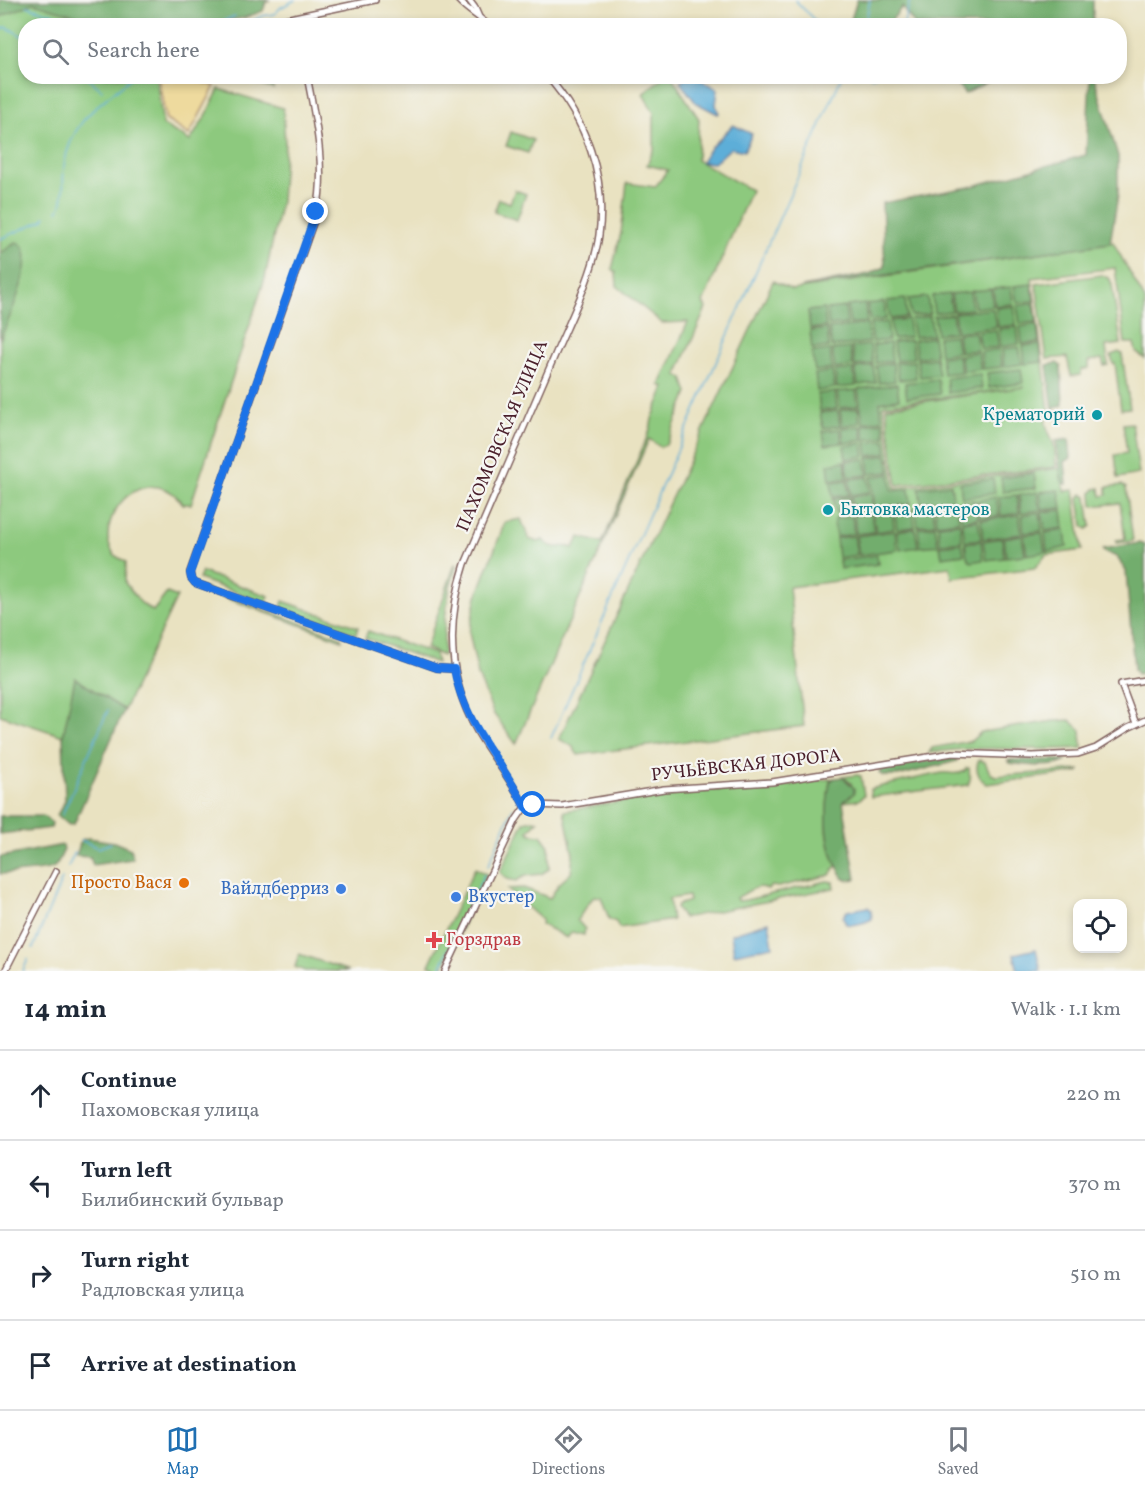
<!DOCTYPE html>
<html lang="en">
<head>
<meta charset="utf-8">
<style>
	body { margin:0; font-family:Vollkorn,serif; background:#f2f2f3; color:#1f2937 }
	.controls { position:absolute; right:18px; bottom:18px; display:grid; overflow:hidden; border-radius:12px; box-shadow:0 3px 9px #0003 }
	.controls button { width:54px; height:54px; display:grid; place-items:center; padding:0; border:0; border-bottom:2px solid #e0e1e3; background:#fff; color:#1f2937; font:30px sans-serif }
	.stop { position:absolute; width:18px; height:18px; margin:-14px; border:4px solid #1a73e8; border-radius:50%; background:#fff }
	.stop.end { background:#1a73e8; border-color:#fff; box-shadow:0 2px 6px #0008 }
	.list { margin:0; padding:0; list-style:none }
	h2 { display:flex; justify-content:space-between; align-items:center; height:78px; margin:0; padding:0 24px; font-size:26px }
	h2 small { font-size:20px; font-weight:400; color:#747a83 }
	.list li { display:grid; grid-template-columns:39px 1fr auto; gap:18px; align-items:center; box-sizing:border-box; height:90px; padding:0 24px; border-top:2px solid #e0e1e3 }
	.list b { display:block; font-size:22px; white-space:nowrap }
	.list p { margin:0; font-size:20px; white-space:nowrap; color:#747a83 }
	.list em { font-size:20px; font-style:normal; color:#747a83 }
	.icon { flex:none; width:33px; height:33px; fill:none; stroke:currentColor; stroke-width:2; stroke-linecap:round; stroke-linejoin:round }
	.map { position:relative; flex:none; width:1145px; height:971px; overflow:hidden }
	.search { position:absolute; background:#fff; box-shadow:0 3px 9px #0003; left:18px; right:18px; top:18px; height:66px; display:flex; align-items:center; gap:15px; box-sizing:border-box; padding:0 21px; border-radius:24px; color:#747a83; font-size:22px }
	.sheet { height:438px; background:#fff }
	nav { display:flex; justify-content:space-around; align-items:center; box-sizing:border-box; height:84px; border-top:2px solid #e0e1e3; background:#fff; font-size:16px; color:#747a83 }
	nav a { display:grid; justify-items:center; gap:3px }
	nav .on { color:#1f6fb2 }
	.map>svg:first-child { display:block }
	.green { fill:#8dc97e; stroke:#6c7454; stroke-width:1.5 }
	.forest { fill:#72ad6d; stroke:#5e664c; stroke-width:1.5 }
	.sand { fill:#eeda9e; stroke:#9c7c64; stroke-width:1.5 }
	.water { fill:#5daed8; stroke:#546682; stroke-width:1.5 }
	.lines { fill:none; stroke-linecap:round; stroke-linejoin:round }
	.stream { stroke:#5daed8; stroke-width:1.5 }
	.minor-casing { stroke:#826360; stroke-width:8 }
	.minor { stroke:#fff; stroke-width:5 }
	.route { stroke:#1a73e8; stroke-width:8 }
	.culture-dot { fill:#0f9aa8; stroke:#f6f6f2; stroke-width:2 }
	.food-dot { fill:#e8710a; stroke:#f6f6f2; stroke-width:2 }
	.shop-dot { fill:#3f7fe0; stroke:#f6f6f2; stroke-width:2 }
	.health-dot { fill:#e0444e; stroke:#f6f6f2; stroke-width:2 }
	.labels { text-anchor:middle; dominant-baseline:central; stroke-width:4.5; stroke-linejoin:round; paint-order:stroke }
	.culture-label { font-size:18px; fill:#0d838f; stroke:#f6f6f2; text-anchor:end }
	.street-label { font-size:18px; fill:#4a1f2b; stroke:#f6f6f2 }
	.food-label { font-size:18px; fill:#c56008; stroke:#f6f6f2; text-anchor:end }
	.shop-label { font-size:18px; fill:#366cbe; stroke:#f6f6f2; text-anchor:end }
	.health-label { font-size:18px; fill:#be3a42; stroke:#f6f6f2; text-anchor:start }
</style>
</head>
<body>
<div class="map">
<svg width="1145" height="971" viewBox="0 0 1145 971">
	<rect width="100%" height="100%" fill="#f6f6f2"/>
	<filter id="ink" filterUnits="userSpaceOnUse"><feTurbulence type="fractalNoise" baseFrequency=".0167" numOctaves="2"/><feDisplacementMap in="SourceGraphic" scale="12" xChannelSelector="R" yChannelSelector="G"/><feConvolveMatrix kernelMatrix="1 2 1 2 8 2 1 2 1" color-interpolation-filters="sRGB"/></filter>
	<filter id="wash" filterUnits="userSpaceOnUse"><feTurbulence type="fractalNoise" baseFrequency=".008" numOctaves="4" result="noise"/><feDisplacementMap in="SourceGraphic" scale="24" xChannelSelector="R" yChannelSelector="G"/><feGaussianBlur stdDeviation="1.35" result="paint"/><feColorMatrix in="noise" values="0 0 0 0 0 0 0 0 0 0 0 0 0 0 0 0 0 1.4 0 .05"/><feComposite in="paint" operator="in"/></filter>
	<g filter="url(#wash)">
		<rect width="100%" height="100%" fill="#e9e2c1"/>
		<g class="green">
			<path d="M34 2 110 25 26 26V76L156 77 163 125 190 141 207 114 219 89 283 108 285 143 281 201 265 278 191 504H183C155 465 107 498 108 538 108 544 112 550 114 555L126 562 125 583C137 596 136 602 153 611L167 593 177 597 124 710 76 679 63 736 0 715V17Z"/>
			<path d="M664 76 672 77 699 119 697 160 751 190 703 303 706 308 677 375 683 378 688 393 666 445 660 447 649 439 516 744 493 713 478 675 469 632 477 596 505 522 521 519 529 539 538 542 543 540C556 553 560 543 573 548L580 537 602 543 650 430 652 419 665 387 660 385 688 322 662 323 617 286 616 272 612 269 621 233 627 183 655 187 668 170 647 165 654 148V113L643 94Z"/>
			<polygon points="236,77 272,77 273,89"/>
			<polygon points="511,132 533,140 528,153 506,146"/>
			<polygon points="515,190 526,194 517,220 494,212 499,199 510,203"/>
			<path d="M1113 242 1145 300V359L1136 352 1134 343H1125L1115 268 1032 278 1049 410C1041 422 1049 431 1053 442 1056 448 1055 460 1056 467L897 485 886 407 1025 387 883 405 895 488 1061 468 1064 491 1074 490 1082 550 1046 555 1035 568 952 578 950 567 789 587 804 726 578 755 572 746 559 739 773 281 792 290Z"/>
			<polygon points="1102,275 1110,279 1112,285 1121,344 1106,346 1108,365 1104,366 1102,359 1089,361 1089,368 1081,370 1081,375 1071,376 1067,357 1047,359 1036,284"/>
			<polygon points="1119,352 1122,354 1130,408 1121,409 1115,364 1113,364 1111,355"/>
			<polygon points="1132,423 1139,474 1118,478 1115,455 1127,453 1123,424"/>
			<polygon points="1122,485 1126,488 1133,541 1116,543 1116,540 1125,539 1120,503 1093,506 1092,493 1095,489 1100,488 1101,496 1107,495 1107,487"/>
			<polygon points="1082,494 1087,497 1091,526 1087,529 1083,526 1079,498"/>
			<polygon points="455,564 457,565 450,586 445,618 443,656 426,648"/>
			<polygon points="202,572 269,596 266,603 199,579"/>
			<polygon points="197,586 341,637 342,640 197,588"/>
			<polygon points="283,601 358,627 356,634 281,608"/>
			<polygon points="368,631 435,654 437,663 365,638"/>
			<path d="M1070 720 1081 730 1082 748C1031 752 980 744 929 753L932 748 971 741 981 732 1054 721Z"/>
			<path d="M979 760 985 762 990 773 995 776 1080 770 1079 772 987 784C979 779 974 769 979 760Z"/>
			<path d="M966 768H969L970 780 968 785 871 797 870 789C894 783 917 778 942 773 951 772 956 776 965 771Z"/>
			<polygon points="857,775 861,776 864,795 859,800 843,802 854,793 851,783 843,777"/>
			<path d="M835 778 830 781C826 807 823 842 837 865L830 875 778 887 771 886 768 889C754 883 749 893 736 898L738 901 746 900 827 881 833 882 834 888 683 918 676 908 677 905 689 901 688 896 669 899 672 920 619 928 616 922 609 919 601 897 594 896 577 920 585 929 584 935 572 932 567 938 541 924 542 920 507 889 524 888 550 898 559 884 571 873 573 854 564 811 678 792 774 787Z"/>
			<polygon points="533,820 538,821 528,831 531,834 541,835 549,846 549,869 541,874 525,876 516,881 507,879 500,872 524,822"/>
			<polygon points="475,868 487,874 442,970 429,965"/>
			<polygon points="299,954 349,971 305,971 295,967"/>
		</g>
		<g class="forest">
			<polygon points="0,0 270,0 266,2 263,11 244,18 197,25 110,26 34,3 0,17"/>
			<polygon points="857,0 1093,0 1093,25 915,25 902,7 888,25 846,25 850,23"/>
			<polygon points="952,77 997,77 965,94"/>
			<polygon points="1090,77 1094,77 1118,156 1118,195 1110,243 802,287 869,274 885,267 882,203 969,187 1086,155"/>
			<path d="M16 242C43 247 6 325 0 340V254Z"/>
			<polygon points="1032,284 1034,301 1017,303 1014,286"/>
			<polygon points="1011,287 1013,304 995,306 993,289"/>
			<polygon points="991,289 993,306 975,308 972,291"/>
			<polygon points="970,292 972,309 954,311 951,294"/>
			<polygon points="949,294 952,311 934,313 932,296"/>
			<polygon points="927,297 930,314 911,316 908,299"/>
			<polygon points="905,299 907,317 890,319 887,301"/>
			<polygon points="884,302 886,319 870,321 867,304"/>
			<polygon points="1034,303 1037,322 1020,324 1017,306"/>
			<polygon points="865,304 867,322 850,324 847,306"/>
			<polygon points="1014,306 1016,325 998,327 996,308"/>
			<polygon points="845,307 847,324 829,326 827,309"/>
			<polygon points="824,309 826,327 810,329 808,311"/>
			<polygon points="993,309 996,327 957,332 954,313"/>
			<polygon points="952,314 955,332 937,334 934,316"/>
			<polygon points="930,316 933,335 914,337 911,319"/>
			<polygon points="908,319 910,337 893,339 890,321"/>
			<polygon points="887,322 889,340 873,342 870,324"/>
			<polygon points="867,324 870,342 832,347 829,329"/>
			<polygon points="1037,324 1039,342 1022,344 1020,327"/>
			<polygon points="1017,327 1019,344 1001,347 999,329"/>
			<polygon points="827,329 829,347 812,349 810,331"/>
			<polygon points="996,330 999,347 981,349 978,332"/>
			<polygon points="975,332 978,350 960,352 957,334"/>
			<polygon points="955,335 958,352 940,355 938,337"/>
			<polygon points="933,337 936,355 917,358 914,340"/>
			<polygon points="911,340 914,358 896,361 893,342"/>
			<polygon points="890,343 892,361 876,363 873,345"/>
			<polygon points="1040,344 1042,362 1025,364 1023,346"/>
			<polygon points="870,345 873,364 855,366 852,347"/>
			<polygon points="1019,347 1022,364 1004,367 1002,349"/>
			<polygon points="850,348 853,366 835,369 832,350"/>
			<polygon points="999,349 1002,367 983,369 981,352"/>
			<polygon points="830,350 832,369 815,371 812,352"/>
			<polygon points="978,352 981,369 963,372 960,355"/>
			<polygon points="958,355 961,372 943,374 941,357"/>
			<polygon points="936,358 939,375 920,377 917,360"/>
			<polygon points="914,361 916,378 899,380 896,363"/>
			<polygon points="893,363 895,381 879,383 876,366"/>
			<polygon points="1057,363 1061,366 1063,405 1053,409 1047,365"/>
			<polygon points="873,366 876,383 858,385 855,368"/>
			<polygon points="853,369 856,386 837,388 835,371"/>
			<polygon points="1021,369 1023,383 989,388 987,373"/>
			<polygon points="832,371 835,388 817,391 815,374"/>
			<polygon points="980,374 982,388 948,393 946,378"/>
			<polygon points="938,379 940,394 907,398 905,383"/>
			<polygon points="897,384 899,399 880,402 882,420 863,423 858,389"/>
			<polygon points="856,390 858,406 840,408 837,392"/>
			<polygon points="835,392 837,409 820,411 818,394"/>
			<polygon points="858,408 860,423 842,426 840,410"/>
			<polygon points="838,411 840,426 823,428 820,413"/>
			<polygon points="883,422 885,437 865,440 863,425"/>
			<polygon points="861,426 863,440 844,443 842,428"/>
			<polygon points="840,429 842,443 825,445 823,431"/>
			<polygon points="1069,439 1071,458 1065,462 1067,484 1063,483 1061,478 1056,441"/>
			<polygon points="885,440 887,453 868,456 866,443"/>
			<polygon points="863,443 865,456 846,459 844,446"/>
			<polygon points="887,455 890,472 870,474 868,458"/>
			<polygon points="865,459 868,475 849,477 846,461"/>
			<polygon points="845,461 847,478 830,480 828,464"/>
			<polygon points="1034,473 1036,488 1003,492 1001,478"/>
			<polygon points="890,474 892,491 909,489 911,504 875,509 871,477"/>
			<polygon points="868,477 870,492 851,495 849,479"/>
			<polygon points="993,479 995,493 962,498 960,483"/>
			<polygon points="847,480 849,495 833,497 831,482"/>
			<polygon points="951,484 953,499 921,503 919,488"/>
			<polygon points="1059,490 1062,508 1042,510 1040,492"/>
			<polygon points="1037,492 1040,510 1021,513 1019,495"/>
			<polygon points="871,494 873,509 853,511 851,497"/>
			<polygon points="1017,495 1019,513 1001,516 999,497"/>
			<polygon points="849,497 851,511 836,513 833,499"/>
			<polygon points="996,497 999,516 980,518 978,500"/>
			<polygon points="975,500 978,518 962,521 959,502"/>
			<polygon points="957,502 959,521 937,524 935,505"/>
			<polygon points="932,506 935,524 918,526 915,508"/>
			<polygon points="912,508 915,527 897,529 894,510"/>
			<polygon points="1062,510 1064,528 1045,531 1042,512"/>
			<polygon points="892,511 894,529 876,532 873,513"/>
			<polygon points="1040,512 1042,531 1024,533 1022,515"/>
			<polygon points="871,513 874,532 856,534 854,515"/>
			<polygon points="1019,515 1022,534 983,539 981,520"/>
			<polygon points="852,516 854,534 836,537 834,523 836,518"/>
			<polygon points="978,520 981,539 965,541 962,522"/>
			<polygon points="960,523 962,541 940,544 938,525"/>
			<polygon points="935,526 938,545 920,547 918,528"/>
			<polygon points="915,528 918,547 900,550 897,531"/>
			<polygon points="1065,530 1067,547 1047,552 1045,533"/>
			<polygon points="895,531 897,550 859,555 856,536"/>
			<polygon points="1042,533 1045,552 1027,555 1024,535"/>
			<polygon points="1022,535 1025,555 1006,557 1004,538"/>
			<polygon points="854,536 857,555 838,558 836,538"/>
			<polygon points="1002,538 1004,558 986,560 983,541"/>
			<polygon points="981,541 983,560 971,562 967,557 965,543"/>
			<polygon points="962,543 964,554 942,557 940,546"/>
			<polygon points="1140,543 1145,545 1145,673 1137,674 1134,669 1126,571 1117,557 1103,551 1103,549"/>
			<polygon points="877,555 878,564 840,569 839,560"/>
			<polygon points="75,678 124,710 74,824 69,825 57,815 65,801 63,736"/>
			<polygon points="954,757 957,759 957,761 898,776 883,776 879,773 884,768"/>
			<path d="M1008 760H1065L1066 761C1052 769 1026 765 1010 763Z"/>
			<path d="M843 777 854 788V793L843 802 856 879 847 880 843 878C840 869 835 865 833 857 825 834 826 805 830 781L835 778Z"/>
			<polygon points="0,816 43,816 52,823 51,828 0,834"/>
			<polygon points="88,838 114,842 131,849 133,859 93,865 90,857 76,856 81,840"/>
			<path d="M63 845 64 850C61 855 59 863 54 867 50 871 9 873 0 874V857Z"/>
		</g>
		<polygon class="sand" points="158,77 186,77 215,86 189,135 166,120"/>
		<g class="water">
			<polygon points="686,77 696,77 718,89 716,105 719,113 718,114 696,103 680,82"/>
			<polygon points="733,125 752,134 744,151 731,148 714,163 701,162 710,148"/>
			<path d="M868 907 871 910 872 919C865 923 853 926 846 924L843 917 847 911Z"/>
			<polygon points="769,922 773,946 734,954 731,934"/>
			<polygon points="1036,949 1041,971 1018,971 1014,954"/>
		</g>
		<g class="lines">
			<g class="stream">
				<polyline points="795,0 820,26"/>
				<polyline points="27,6 91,26"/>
				<polyline points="212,26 235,16"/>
				<polyline points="242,26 262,16 275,14 280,8 295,0"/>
				<polyline points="865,26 870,0"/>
				<polyline points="903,26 910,0"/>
				<polyline points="0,30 6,27 26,38"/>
				<polyline points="85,76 102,90"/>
				<polyline points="871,77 875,76"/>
				<path d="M58 211C66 200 62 179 64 166 71 119 101 104 133 76"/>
				<polyline points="0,239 43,220 46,216"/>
				<polyline points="551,738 842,76"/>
				<polyline points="62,815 108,710"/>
				<polyline points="81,840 98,848 111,843"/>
				<polyline points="488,866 513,808"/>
				<polyline points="68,867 75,852"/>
				<polyline points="33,948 62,879"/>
				<polyline points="441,966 484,875"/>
				<polyline points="23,971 28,959"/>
			</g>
		</g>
	</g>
	<g filter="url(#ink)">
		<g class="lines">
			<g class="minor-casing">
				<g id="minor">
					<path d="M458 0C469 12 478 15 489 26"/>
					<polyline points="469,0 475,8 479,17"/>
					<polyline points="285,19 375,0"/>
					<path d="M307 76C316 122 326 166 317 212L190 572 191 578 195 583 437 668 454 669"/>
					<polyline points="1136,724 1121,684 1145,680"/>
					<path d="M525 807C512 781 493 758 478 733 447 679 446 622 465 564 495 494 525 425 555 355 570 320 594 273 599 235 607 177 586 120 547 76"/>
					<polyline points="5,971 56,871"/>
					<polyline points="445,971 516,820 525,807 533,805 562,806 664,789 772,782 953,753 1032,756 1078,754 1096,748 1128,728 1145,720"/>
				</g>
			</g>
			<use href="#minor" class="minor"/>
		</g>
	</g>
	<g class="lines" filter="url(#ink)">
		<path class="route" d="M316 212 190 573 191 578 195 583 437 668 454 669C465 727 501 758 525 807L533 805"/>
	</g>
	<g class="culture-dot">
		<circle cx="1097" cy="415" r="6"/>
		<circle cx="828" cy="510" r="6"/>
	</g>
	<circle class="food-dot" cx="184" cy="883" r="6"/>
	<g class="shop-dot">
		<circle cx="341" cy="889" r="6"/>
		<circle cx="456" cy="897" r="6"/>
	</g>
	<path class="health-dot" d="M431 931h6v6h6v6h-6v6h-6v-6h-6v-6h6z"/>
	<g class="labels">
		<g class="culture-label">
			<text x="1085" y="415">Крематорий</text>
			<text x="840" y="510" text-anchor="start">Бытовка мастеров</text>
		</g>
		<g class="street-label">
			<text transform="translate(503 436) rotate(-67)">ПАХОМОВСКАЯ УЛИЦА</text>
			<text transform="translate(746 766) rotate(-6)">РУЧЬЁВСКАЯ ДОРОГА</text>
		</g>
		<g class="food-label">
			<text x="172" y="883">Просто Вася</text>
		</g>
		<g class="shop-label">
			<text x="329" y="889">Вайлдберриз</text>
			<text x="468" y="897" text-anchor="start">Вкустер</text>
		</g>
		<g class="health-label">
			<text x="446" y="940">Горздрав</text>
		</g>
	</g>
</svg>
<div class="controls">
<button><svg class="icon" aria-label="locate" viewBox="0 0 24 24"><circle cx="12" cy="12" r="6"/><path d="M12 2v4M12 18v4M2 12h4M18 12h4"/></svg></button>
</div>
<div class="stop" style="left:533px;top:805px"></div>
<div class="stop end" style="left:316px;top:212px"></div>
<div class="search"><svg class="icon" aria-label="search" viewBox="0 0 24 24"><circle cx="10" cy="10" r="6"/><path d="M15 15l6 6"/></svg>Search here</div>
</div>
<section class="sheet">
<h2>14 min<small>Walk · 1.1 km</small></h2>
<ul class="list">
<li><svg class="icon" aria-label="ahead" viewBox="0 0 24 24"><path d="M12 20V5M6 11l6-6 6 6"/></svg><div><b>Continue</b><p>Пахомовская улица</p></div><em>220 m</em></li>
<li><svg class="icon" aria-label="left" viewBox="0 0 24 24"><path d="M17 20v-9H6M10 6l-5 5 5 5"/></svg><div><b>Turn left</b><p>Билибинский бульвар</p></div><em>370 m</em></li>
<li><svg class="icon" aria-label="right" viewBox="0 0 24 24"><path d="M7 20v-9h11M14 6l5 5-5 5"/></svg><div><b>Turn right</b><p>Радловская улица</p></div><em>510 m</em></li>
<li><svg class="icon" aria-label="arrive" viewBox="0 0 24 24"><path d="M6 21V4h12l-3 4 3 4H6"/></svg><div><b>Arrive at destination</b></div></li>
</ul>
</section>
<nav>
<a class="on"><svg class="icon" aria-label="map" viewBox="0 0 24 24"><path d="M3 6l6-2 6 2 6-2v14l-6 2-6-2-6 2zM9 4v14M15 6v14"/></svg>Map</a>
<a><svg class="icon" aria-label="directions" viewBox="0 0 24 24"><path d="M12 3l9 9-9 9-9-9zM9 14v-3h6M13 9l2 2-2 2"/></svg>Directions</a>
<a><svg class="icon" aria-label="saved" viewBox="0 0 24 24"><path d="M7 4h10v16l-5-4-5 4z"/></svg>Saved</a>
</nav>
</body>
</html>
